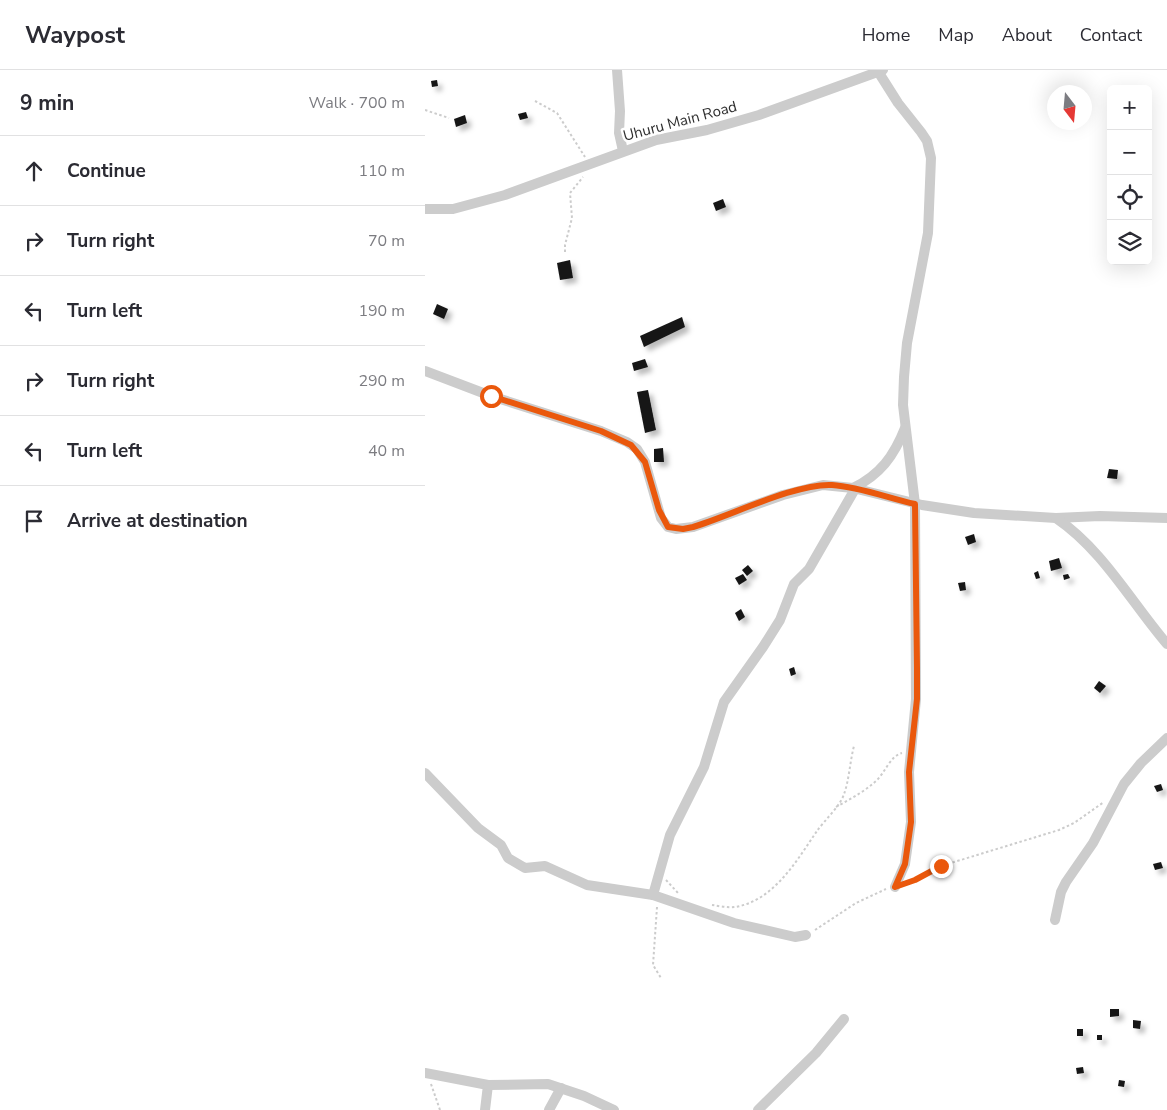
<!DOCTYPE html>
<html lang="en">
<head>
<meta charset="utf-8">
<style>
	body { margin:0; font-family:"Nunito Sans",sans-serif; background:#f2f2f3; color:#2b2b33 }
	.controls { position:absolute; right:15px; top:15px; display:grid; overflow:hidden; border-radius:8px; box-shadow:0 5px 20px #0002 }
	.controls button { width:45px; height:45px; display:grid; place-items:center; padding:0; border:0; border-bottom:1px solid #e1e1e2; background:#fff; color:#2b2b33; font:25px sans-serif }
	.compass { position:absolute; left:622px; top:15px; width:45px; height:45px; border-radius:50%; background:#fff; box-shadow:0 5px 20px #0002; rotate:164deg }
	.stop { position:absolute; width:15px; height:15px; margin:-11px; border:4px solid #ea580c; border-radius:50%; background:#fff }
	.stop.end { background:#ea580c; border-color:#fff; box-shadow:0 1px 5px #0008 }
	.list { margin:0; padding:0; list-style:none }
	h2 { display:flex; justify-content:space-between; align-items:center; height:65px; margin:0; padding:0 20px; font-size:21px }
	h2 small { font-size:16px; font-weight:400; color:#7c7c81 }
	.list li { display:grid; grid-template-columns:32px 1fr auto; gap:15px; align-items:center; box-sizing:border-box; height:70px; padding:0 20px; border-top:1px solid #e1e1e2 }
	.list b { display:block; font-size:19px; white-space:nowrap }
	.list em { font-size:16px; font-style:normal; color:#7c7c81 }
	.icon { flex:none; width:28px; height:28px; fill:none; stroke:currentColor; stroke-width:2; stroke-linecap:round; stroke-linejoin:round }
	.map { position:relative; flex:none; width:742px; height:1040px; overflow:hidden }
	header { display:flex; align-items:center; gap:30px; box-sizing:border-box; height:70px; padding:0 25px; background:#fff; border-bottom:1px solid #e1e1e2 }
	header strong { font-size:24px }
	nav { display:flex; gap:28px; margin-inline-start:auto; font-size:18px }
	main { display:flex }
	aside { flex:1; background:#fff }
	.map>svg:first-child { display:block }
	.building { fill:#161616; filter:url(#shadow) }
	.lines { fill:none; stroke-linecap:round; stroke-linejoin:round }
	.path { stroke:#ccc; stroke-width:2; stroke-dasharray:2.5 2.5; stroke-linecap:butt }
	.minor { stroke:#ccc; stroke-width:10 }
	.route { stroke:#ea580c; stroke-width:6 }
	.labels { text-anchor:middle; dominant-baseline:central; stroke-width:5; stroke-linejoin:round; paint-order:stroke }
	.street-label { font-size:15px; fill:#2f2f2f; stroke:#fff }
</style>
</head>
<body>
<header>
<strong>Waypost</strong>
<nav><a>Home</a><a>Map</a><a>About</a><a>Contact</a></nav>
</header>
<main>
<aside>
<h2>9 min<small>Walk · 700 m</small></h2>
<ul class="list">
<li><svg class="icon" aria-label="ahead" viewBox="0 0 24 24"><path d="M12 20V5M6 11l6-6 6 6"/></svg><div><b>Continue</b></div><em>110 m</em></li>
<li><svg class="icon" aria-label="right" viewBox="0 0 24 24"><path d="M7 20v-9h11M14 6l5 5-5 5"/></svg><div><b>Turn right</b></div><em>70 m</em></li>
<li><svg class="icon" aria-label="left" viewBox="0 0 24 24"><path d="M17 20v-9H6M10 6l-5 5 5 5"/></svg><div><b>Turn left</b></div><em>190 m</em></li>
<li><svg class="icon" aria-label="right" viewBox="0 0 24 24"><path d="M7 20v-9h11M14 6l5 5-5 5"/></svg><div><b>Turn right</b></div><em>290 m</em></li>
<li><svg class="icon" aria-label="left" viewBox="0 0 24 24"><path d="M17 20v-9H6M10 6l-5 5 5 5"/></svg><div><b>Turn left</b></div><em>40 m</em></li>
<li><svg class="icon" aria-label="arrive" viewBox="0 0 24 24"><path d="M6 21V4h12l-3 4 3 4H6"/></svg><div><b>Arrive at destination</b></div></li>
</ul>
</aside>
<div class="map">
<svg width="742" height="1040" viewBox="0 0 742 1040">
	<defs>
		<filter id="shadow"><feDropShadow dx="4.5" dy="4.5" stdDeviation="2.5" flood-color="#0004"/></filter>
	</defs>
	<rect width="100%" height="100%" fill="#fff"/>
	<g class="building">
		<polygon points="12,10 13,16 7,17 6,11"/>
		<polygon points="101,42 103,48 95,50 93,44"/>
		<polygon points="40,45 42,53 31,57 29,49"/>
		<polygon points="298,129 301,137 291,141 288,133"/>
		<polygon points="145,190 148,208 135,210 132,193"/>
		<polygon points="12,234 23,239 19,249 8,244"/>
		<polygon points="257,247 260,257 219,277 215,266"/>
		<polygon points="220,289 223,297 209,301 207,293"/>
		<polygon points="223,320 231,360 220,363 212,322"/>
		<polygon points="238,378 239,392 229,392 229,379"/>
		<polygon points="684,399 693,400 692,409 682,408"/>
		<polygon points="549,464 551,472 543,475 540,467"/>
		<polygon points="634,488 637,498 626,501 624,491"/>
		<polygon points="323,495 328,501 322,506 317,500"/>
		<polygon points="613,501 615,508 611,509 609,503"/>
		<polygon points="318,504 322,510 314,515 310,508"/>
		<polygon points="643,504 645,508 639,510 638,505"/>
		<polygon points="540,512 541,520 535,521 533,513"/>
		<polygon points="316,539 320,547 314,551 310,543"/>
		<polygon points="369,597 371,604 366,606 364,599"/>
		<polygon points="674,611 681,616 675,623 669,618"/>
		<polygon points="736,714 738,720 732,722 729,716"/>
		<polygon points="736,792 738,798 730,800 728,794"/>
		<polygon points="685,939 694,939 694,946 685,947"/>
		<polygon points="708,950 716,951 715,959 708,958"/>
		<rect x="652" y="959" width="6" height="7"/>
		<rect x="672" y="965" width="5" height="5"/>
		<polygon points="658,997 659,1003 652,1004 651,998"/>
		<polygon points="694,1010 700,1011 699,1017 693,1016"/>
	</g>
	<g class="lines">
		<g class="path">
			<polyline points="110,31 132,43 160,87"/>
			<polyline points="0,40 24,48"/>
			<polyline points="140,182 140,175 147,148 145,123 158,107"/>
			<path d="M411 737C425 729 439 722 451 711 460 703 465 686 477 683"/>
			<polyline points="241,810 253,823"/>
			<polyline points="482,813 516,796 634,760 649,753 679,732"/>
			<path d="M287 835C294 836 303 838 310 837 349 831 372 790 392 761 399 751 416 735 419 724 424 711 425 691 429 676"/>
			<polyline points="232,837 228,895 236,908"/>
			<polyline points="390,860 431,833 461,819"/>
			<polyline points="6,1014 15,1040"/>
		</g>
		<g class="minor">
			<polyline points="192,0 195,41 194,63 198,81"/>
			<polyline points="454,3 473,33 496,62 502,71 506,88 503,163 482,273 479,307 478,335 490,434 491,629 484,702 486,752 480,794 470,817"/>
			<polyline points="0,139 28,139 80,125 231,70 282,60 334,45 458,0"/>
			<polyline points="0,301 66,326 176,361 202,372 212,379 220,392 236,448 243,457 251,459 268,457 358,425 398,415 428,418 497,435 549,443 631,448 675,446 742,448"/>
			<path d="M428 418C455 405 469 386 480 358"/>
			<path d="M631 448C678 480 706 532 742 574"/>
			<polyline points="0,703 53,758 76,775 83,788 100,798 120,796 162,815 228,825"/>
			<polyline points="630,850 636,822 641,812 668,773 699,714 716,693 742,668"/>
			<polyline points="381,865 370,867 309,853 228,825 245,765 279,697 299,632 338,577 355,550 369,514 384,499 430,419"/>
			<polyline points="0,1003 63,1015 60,1040"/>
			<polyline points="63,1015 123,1014 159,1026 189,1040"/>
			<polyline points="124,1040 136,1018"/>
			<polyline points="333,1040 391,983 419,949"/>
		</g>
	</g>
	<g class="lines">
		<path class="route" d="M66 326 176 361 206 375 220 392 234 440 243 457 258 459 268 457C305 446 371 413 407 415 435 417 463 428 490 434L492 598V629L484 702 486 752 480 794 470 817 490 810 516 796"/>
	</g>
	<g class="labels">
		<g class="street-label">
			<text transform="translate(255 51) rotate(-15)">Uhuru Main Road</text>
		</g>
	</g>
</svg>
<div class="controls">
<button>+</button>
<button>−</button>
<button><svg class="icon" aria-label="locate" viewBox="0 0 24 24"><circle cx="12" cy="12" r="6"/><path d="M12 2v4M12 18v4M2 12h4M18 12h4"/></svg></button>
<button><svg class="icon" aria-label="layers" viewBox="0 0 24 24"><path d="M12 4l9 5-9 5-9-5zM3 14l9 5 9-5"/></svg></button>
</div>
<svg class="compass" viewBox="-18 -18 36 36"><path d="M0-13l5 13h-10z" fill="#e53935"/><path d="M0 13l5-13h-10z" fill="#7c7c81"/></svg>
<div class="stop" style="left:66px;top:326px"></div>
<div class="stop end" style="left:516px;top:796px"></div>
</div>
</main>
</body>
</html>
